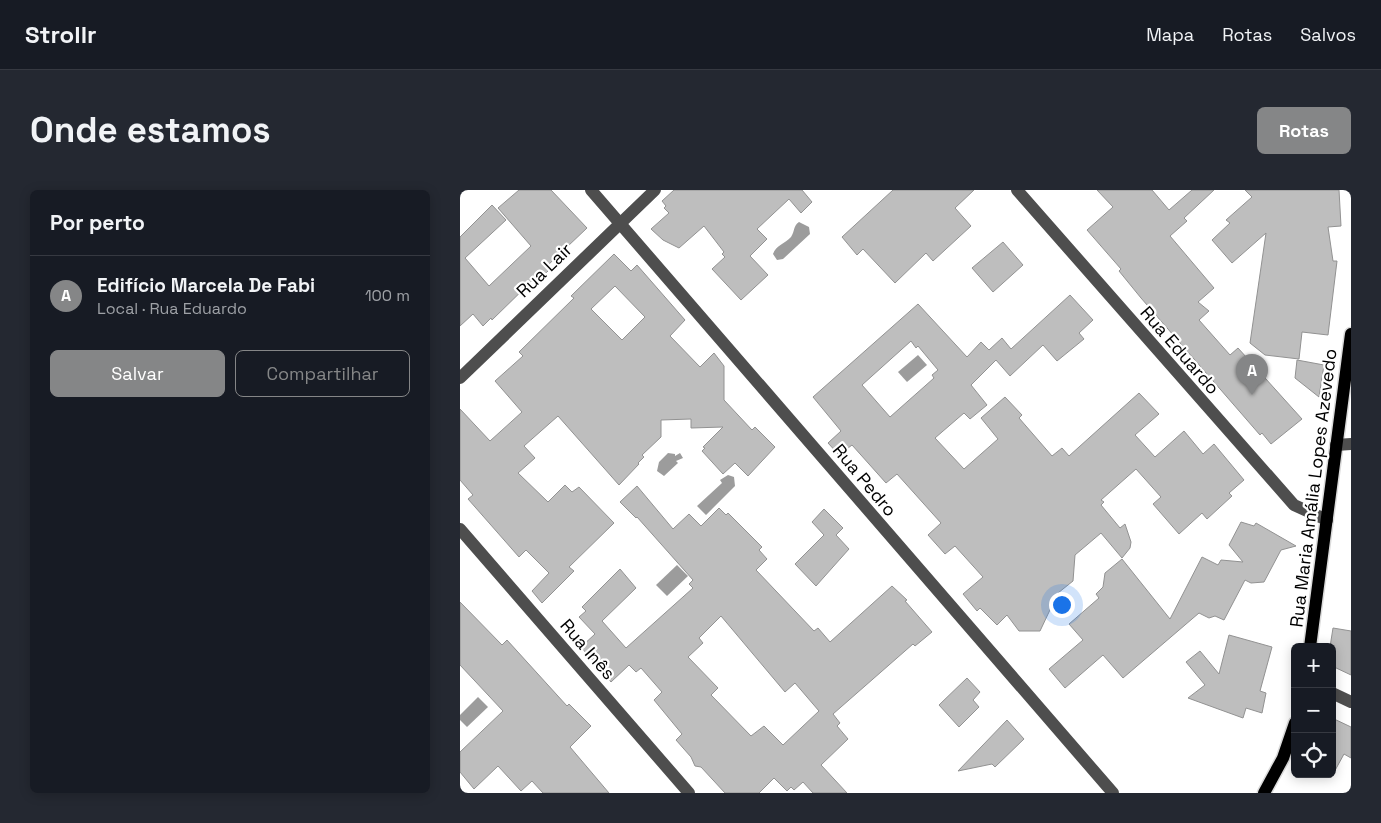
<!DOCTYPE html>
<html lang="pt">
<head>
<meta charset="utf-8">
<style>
	body { margin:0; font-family:"Space Grotesk",sans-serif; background:#242831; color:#f1f3f6 }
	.controls { position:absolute; right:15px; bottom:15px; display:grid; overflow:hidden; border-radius:8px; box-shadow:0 2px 12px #0003 }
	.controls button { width:45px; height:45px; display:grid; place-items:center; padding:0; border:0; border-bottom:1px solid #363941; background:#171b24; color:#f1f3f6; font:25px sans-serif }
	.you { position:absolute; left:601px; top:414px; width:18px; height:18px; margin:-12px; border:4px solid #fff; border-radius:50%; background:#1a73e8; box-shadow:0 0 0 8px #1a73e833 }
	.badge { display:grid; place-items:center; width:32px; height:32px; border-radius:50%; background:#858687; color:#fff; font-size:16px; font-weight:700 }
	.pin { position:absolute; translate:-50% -41px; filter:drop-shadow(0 1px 2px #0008) }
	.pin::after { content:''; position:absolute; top:26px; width:18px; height:15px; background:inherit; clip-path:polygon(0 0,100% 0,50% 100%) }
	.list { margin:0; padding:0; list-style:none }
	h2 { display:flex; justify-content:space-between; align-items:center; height:65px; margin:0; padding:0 20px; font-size:21px }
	h2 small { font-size:16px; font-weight:400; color:#9ea1a6 }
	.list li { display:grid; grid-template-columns:32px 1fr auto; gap:15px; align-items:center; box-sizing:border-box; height:80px; padding:0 20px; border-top:1px solid #363941 }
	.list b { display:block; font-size:19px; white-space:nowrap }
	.list p { margin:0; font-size:16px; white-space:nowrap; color:#9ea1a6 }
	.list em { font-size:16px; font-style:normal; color:#9ea1a6 }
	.actions { display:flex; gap:10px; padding:15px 20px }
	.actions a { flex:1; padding:11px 0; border:1px solid #858687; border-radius:8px; text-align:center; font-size:18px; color:#858687 }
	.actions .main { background:#858687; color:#fff }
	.icon { flex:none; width:28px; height:28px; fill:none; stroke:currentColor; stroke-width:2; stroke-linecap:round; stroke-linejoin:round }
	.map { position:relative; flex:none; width:891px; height:603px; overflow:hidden; border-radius:8px }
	header { display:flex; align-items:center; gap:30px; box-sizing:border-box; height:70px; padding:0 25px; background:#171b24; border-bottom:1px solid #363941 }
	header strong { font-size:24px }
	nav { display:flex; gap:28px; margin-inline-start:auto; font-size:18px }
	.intro { display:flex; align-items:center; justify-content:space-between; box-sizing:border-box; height:120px; padding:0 30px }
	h1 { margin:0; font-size:35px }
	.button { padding:12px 22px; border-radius:8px; background:#858687; color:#fff; font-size:18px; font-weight:700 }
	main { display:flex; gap:30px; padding:0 30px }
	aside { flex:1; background:#171b24; border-radius:8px; box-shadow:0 2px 12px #0003 }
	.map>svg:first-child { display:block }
	.water { fill:#9c9c9c }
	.building { fill:#bebebe; stroke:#929292; fill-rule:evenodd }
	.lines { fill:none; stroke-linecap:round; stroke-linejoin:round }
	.major-casing { stroke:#dbdbdb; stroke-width:15 }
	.minor { stroke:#4e4e4e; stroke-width:12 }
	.major { stroke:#000; stroke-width:12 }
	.labels { text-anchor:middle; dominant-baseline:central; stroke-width:4.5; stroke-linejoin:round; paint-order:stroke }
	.street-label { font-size:18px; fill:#000; stroke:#fff }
</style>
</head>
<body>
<header>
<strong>Strollr</strong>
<nav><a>Mapa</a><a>Rotas</a><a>Salvos</a></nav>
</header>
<div class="intro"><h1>Onde estamos</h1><a class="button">Rotas</a></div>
<main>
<aside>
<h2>Por perto<small></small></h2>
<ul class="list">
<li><span class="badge">A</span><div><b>Edifício Marcela De Fabi</b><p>Local · Rua Eduardo</p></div><em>100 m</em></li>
</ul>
<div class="actions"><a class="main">Salvar</a><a>Compartilhar</a></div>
</aside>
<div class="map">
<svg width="891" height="603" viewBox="0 0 891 603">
	<rect width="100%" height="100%" fill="#fff"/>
	<g class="water">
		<path d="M339 32 349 37 350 44 323 69 317 70 313 64C316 55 325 54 331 47 335 41 333 36 339 32Z"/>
		<polygon points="458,165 467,175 447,192 438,182"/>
		<polygon points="208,263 215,264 215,266 220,263 223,268 216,271 218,273 204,286 197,281 199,272"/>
		<polygon points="268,285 274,287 275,296 246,325 237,316 262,293 260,290"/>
		<polygon points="217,375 228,386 207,406 196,395"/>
		<polygon points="18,507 28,517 7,537 0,530 0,525"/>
	</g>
	<g class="building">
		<polygon points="59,0 91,0 127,38 87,76 90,79 77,92 74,89 32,130 31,128 23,136 13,124 0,136 0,47 32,15 46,30 5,68 29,96 71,56 38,18"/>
		<polygon points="214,0 342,0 352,12 341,23 329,9 297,39 307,49 290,66 308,85 281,110 252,79 265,67 262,64 264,62 244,36 219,58 203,50 191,39 209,23 204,18 206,16 202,11"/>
		<polygon points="433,0 514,0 495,18 511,36 473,71 466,63 435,93 403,59 397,65 382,47"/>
		<polygon points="637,0 692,0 709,20 732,0 754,0 724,28 727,31 710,46 754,98 738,112 749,121 739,130 770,165 778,158 842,229 811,254 802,243 800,245 681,108 659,81 661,79 627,40 653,17"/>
		<polygon points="785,0 879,0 881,36 868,37 873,71 877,71 868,145 842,142 839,169 805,165 790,153 806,43 772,73 752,50 770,33 766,30 792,7"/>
		<polygon points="543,52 563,75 533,102 512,78"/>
		<path d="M154 64 171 81 177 75 225 130 210 146 240 177 254 163 264 176V210L292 240 295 237 315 257 288 286 275 273 263 284 242 261 245 258 243 257 263 237 231 238V229L201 230V247L182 265 184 267 178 273 179 274 159 295 98 226 64 256 75 268 58 283 88 312 105 295 112 302 119 297 154 333 109 377 114 381 82 413 72 401 89 383 66 360 59 367 8 309 13 305 0 290V219L30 251 62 222 35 191 63 166 59 162 114 108 111 106ZM155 96 185 127 162 150 131 119Z"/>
		<path d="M610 105 633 130 619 143 624 149 597 171 583 155 550 186 536 170 511 195 527 215 510 229 504 223 475 248 504 279 538 249 521 228 545 207 562 225 559 228 592 266 602 258 609 266 679 203 699 224 675 245 695 267 724 241 743 264 754 254 784 290 769 303 772 306 747 329 742 323 719 344 693 314 701 307 676 279 641 310 644 312 641 315 660 338 665 334 671 352 670 358 662 368 641 343 615 365 613 391 598 403 580 441H559L547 425 537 435 520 418 517 421 503 404 523 387 495 356 485 364 468 345 481 333 437 284 426 293 392 255 379 265 368 253 381 241 353 207 458 114 507 167 521 152 529 160 542 148 551 159ZM451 151 456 158 458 156 478 180 472 185 474 188 430 227 402 195Z"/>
		<polygon points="837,170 864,175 859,207 835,188"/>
		<path d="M177 296 213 339 229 324 241 336 259 318 266 325 268 323 302 357 299 360 307 369 296 380 354 441 358 438 370 452 432 396 447 410 445 411 472 442 455 456 453 454 373 524 380 533 377 536 388 549 361 575 387 603H353L343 592 334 600 331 597 327 601 314 588 299 603H265L241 577 235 576 231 567 216 550 222 544 194 510 202 502 181 478 176 482 169 475 151 492 121 457 135 444 119 427 126 421 122 417 160 379 176 398 142 431 166 458 233 398 229 394 233 390 177 327 176 328 160 312ZM261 426 325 502 335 493 359 521 323 555 304 536 291 546 251 505 258 498 228 467 243 453 239 448Z"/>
		<polygon points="364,319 383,338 376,345 389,359 356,396 335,374 364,345 352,332"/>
		<polygon points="781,332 794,336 796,333 836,356 821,360 804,392 791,393 785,390 764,430 755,426 749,428 739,423 663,488 643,465 605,498 589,479 623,450 609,434 639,408 636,404 643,397 645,383 662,369 710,429 742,367 758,375 761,370 783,372 769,355"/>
		<polygon points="0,412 42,455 47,450 107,516 109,514 131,536 110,557 149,603 83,603 72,591 61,601 38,576 14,599 0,582 0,562 43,521 0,475"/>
		<polygon points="873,438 891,441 891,485 872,476 872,457 870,457"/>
		<polygon points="769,445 812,457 800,501 806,503 802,523 786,518 783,528 728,508 745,495 726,472 740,461 759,484"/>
		<polygon points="507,488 520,502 513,510 519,517 499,537 479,515"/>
		<polygon points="872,528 891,537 891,568 884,564 872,586"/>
		<polygon points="547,530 564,549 535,577 532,574 498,581"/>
	</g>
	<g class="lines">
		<g class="major-casing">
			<g id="major">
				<polyline points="850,457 891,144"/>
				<polyline points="804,603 823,568 835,533"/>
			</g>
		</g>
		<g class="minor">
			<polyline points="131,0 653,603"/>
			<polyline points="557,0 834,315 867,330"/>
			<polyline points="0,188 195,0"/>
			<polyline points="876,255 891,254"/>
			<polyline points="0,339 229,603"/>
			<polyline points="872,503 891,512"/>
		</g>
		<use href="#major" class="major"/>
	</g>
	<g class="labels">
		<g class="street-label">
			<text transform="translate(84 80) rotate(-44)">Rua Lair</text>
			<text transform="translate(720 160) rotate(49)">Rua Eduardo</text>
			<text transform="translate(405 290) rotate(50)">Rua Pedro</text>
			<text transform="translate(853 298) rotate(-83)">Rua Maria Amália Lopes Azevedo</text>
			<text transform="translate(128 459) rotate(49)">Rua Inês</text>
		</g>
	</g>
</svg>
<div class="controls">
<button>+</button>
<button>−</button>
<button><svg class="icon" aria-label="locate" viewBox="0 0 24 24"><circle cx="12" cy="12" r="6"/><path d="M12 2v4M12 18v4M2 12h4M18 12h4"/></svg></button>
</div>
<div class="you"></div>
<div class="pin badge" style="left:792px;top:205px">A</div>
</div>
</main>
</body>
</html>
